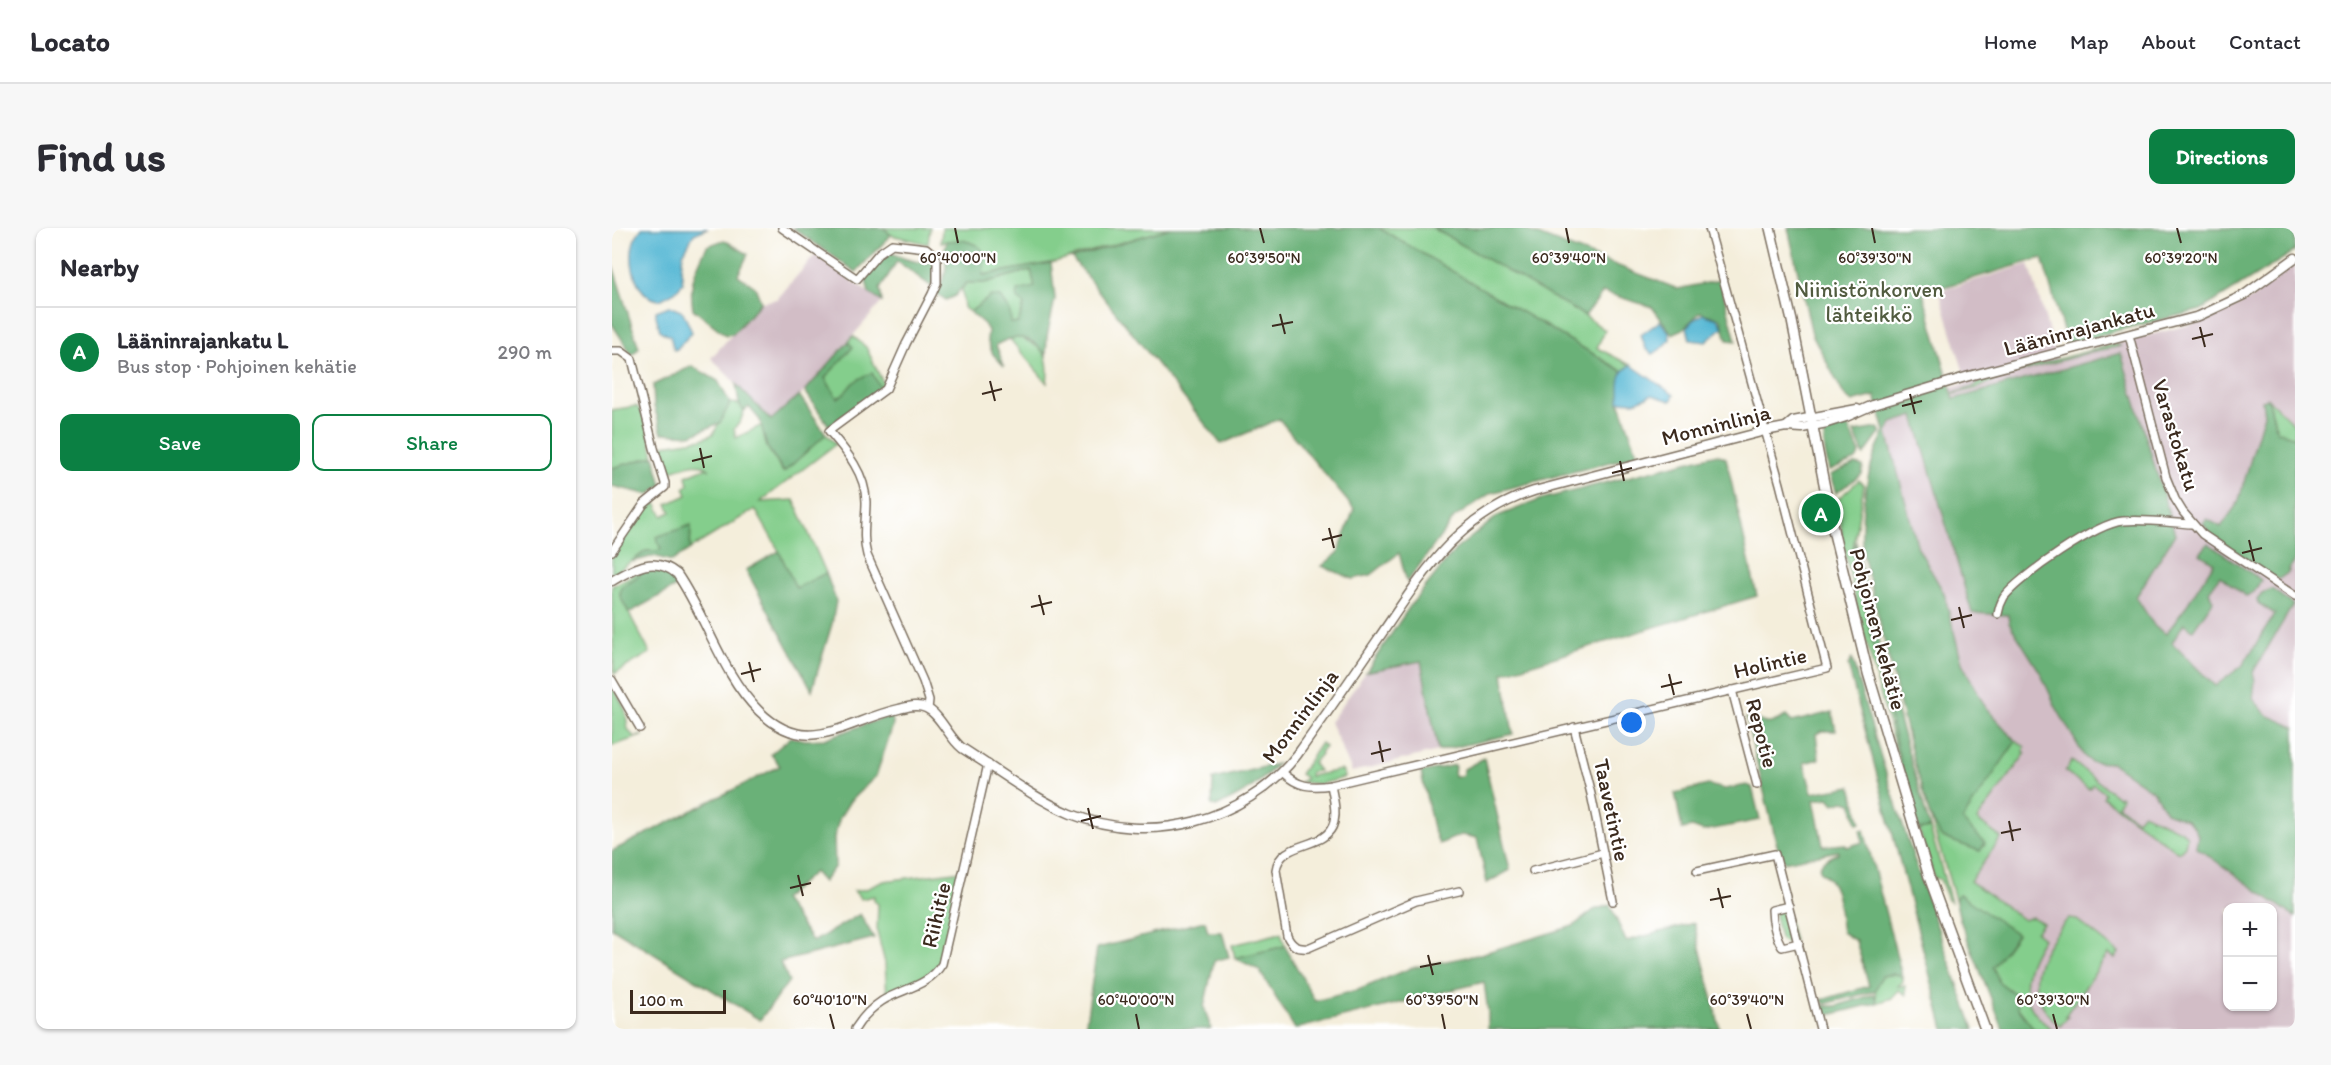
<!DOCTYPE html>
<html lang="en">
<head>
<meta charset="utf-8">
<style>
	body { margin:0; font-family:Itim,sans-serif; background:#f7f7f7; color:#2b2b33 }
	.controls { position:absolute; right:18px; bottom:18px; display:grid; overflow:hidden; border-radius:12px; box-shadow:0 2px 4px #0004 }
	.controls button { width:54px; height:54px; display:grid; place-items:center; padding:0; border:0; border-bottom:2px solid #e1e1e2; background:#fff; color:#2b2b33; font:30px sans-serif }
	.scale { position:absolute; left:18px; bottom:15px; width:96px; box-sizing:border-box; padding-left:6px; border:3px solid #3b2a1e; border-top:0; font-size:16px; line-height:21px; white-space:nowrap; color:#3b2a1e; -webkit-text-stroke:4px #fff; paint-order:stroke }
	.you { position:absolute; left:1020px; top:495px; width:21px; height:21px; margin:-15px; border:4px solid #fff; border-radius:50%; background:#1a73e8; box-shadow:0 0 0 9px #1a73e833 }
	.badge { display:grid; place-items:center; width:39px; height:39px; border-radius:50%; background:#0b8043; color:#fff; font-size:20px; font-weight:700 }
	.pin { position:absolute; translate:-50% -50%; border:3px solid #fff; box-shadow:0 2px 6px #0006 }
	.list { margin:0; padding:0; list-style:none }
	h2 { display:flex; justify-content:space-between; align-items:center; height:78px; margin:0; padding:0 24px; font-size:26px }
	h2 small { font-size:20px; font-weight:400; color:#7c7c81 }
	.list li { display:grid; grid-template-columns:39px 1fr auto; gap:18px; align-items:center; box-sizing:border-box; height:90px; padding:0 24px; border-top:2px solid #e1e1e2 }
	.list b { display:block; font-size:22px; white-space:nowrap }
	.list p { margin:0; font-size:20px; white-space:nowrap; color:#7c7c81 }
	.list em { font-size:20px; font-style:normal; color:#7c7c81 }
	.actions { display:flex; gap:12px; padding:18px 24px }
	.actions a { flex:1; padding:14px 0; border:2px solid #0b8043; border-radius:12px; text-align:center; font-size:21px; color:#0b8043 }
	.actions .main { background:#0b8043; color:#fff }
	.map { position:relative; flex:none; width:1683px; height:801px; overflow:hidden; border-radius:12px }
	header { display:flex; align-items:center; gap:36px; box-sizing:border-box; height:84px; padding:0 30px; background:#fff; border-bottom:2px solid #e1e1e2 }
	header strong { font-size:28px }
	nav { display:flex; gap:33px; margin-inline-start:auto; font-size:21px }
	.intro { display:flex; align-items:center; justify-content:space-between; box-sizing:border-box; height:144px; padding:0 36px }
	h1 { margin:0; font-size:42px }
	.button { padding:15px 27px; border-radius:12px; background:#0b8043; color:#fff; font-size:21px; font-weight:700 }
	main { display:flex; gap:36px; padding:0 36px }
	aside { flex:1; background:#fff; border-radius:12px; box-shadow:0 2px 4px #0004 }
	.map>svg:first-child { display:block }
	.industrial { fill:#d2bdc6; fill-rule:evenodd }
	.green { fill:#84ce8c; stroke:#607c55; stroke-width:1.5 }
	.forest { fill:#6bb178; stroke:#536e4b; stroke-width:1.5 }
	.water { fill:#55b7d4; stroke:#487079; stroke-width:1.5 }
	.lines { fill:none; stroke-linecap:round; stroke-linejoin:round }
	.minor-casing { stroke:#7c6f60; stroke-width:10 }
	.tertiary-casing { stroke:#7c6f60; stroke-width:11 }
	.secondary-casing { stroke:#7c6f60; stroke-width:12 }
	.minor { stroke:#fff; stroke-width:7 }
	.tertiary { stroke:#fff; stroke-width:8 }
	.secondary { stroke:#fff; stroke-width:9 }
	.ticks { fill:none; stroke:#3b2a1e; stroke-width:2 }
	.labels { text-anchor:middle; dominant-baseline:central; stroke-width:4.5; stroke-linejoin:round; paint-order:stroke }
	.park-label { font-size:22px; fill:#515b3f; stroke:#fff }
	.street-label { font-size:22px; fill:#3b2a1e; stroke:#fff }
	.ticks-label { font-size:15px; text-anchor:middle; fill:#3b2a1e; stroke:#fff; stroke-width:4.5; stroke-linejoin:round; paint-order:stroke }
</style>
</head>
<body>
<header>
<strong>Locato</strong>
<nav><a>Home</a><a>Map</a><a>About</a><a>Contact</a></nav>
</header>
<div class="intro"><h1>Find us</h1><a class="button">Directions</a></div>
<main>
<aside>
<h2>Nearby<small></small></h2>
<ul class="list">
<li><span class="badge">A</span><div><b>Lääninrajankatu L</b><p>Bus stop · Pohjoinen kehätie</p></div><em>290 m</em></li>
</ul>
<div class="actions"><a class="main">Save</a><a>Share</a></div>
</aside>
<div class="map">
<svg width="1683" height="801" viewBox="0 0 1683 801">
	<rect width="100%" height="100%" fill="#fff"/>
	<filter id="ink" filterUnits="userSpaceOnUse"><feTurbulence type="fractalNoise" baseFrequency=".0167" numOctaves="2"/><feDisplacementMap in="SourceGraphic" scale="12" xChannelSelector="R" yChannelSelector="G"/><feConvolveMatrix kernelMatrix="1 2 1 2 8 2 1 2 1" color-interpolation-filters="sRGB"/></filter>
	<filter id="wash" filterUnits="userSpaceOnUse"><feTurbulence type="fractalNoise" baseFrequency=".008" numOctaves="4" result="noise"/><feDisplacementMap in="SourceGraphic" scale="24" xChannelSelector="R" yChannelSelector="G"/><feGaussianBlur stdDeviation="1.35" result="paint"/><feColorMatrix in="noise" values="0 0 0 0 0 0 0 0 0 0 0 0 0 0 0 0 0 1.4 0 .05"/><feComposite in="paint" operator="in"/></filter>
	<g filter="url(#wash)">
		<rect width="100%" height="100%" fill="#f4eedb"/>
		<g class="industrial">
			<polygon points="203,27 270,74 193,163 159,192 99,130 149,74 165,71"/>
			<path d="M1417 36 1445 131 1592 93 1619 82 1640 70 1683 37V801H1422L1347 666 1367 550 1268 181 1355 155 1327 63ZM1616 680H1660V778H1616Z"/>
			<polygon points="809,433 826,523 740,544 718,494 754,444"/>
		</g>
		<g class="green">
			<polygon points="272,0 318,0 316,16 279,7"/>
			<polygon points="330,0 558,0 439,35 370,47 335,13 329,14"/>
			<polygon points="767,0 821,0 973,88 993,102 985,120 1019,137 1010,143"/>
			<polygon points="419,42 423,59 405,69 412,77 406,95 399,95 379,68 358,84 352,80 350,61 354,55 372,55"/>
			<polygon points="241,108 254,119 272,157 269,161 260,145 239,157 235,166 225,170 213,150 240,119 236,114"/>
			<path d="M405 108C431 120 439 124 435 155L397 110Z"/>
			<polygon points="1502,116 1510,118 1479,124 1391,149 1366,160 1316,173 1361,159 1375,150"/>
			<polygon points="1656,171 1683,197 1683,209 1665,203"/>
			<path d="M118 175 127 176 132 183 128 194 122 201 124 210 150 197 155 219 171 244 214 206 224 216 148 274 182 272 214 345 184 361 167 323 143 281 78 321 79 297 45 313 49 320 46 323H34L0 347V327L5 318 29 282 44 275 51 288 59 284 55 276 75 267 72 260 76 257 74 248 93 240 98 242C88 231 72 239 59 243L55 241 48 221 52 217 90 211 101 206Z"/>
			<path d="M24 178C34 184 39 216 42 228L0 240V182Z"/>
			<polygon points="1247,252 1252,257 1240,325 1298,575 1247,387 1231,316 1226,271"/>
			<polygon points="32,341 28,347 9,359 8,368 38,425 2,446 0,358"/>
			<path d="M0 458C4 465 9 472 12 479 18 491 10 502 24 509L32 507 0 518Z"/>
			<path d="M1404 513 1413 519 1411 523 1414 525 1365 592 1389 610 1358 653 1412 692 1420 689 1431 695 1424 704 1431 710C1409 744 1403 775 1440 801H1422L1406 780 1403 766 1387 754 1348 666 1343 671 1317 585 1329 609 1368 623 1373 615 1349 592Z"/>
			<polygon points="709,515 713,519 708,524 709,526 701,535 707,543 698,544 698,548 729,542 732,545 732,550 708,556 688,554 694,550 688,546"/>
			<polygon points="1460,533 1506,569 1508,568 1510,570 1505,577 1525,592 1531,585 1570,603 1575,609 1573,618 1567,624 1563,622 1491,569 1493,565 1481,556 1477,561 1453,543"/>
			<polygon points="1318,600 1339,674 1336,672 1328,651 1322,650 1307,602"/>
			<polygon points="351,643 329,733 316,749 275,768 273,735 265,704 266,676 262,673 262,668 249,671 242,663 254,661 272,653"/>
			<polygon points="1172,682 1174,683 1182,713 1174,715 1168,711 1163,688 1164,684"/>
			<path d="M1456 691 1465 692 1507 725 1503 730 1496 726 1453 788 1456 789 1448 798C1419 772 1416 747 1438 714 1444 706 1449 698 1456 691Z"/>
			<polygon points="669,705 673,718 623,730 620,717"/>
			<polygon points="1283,746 1290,748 1291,754 1286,758 1293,758 1294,767 1287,762 1280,770 1265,775 1263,758 1270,748"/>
		</g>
		<g class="forest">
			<polygon points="181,0 272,0 279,7 244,44"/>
			<polygon points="558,0 767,0 1010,143 1007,173 1026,227 879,265 842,290 795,354 787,325 759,347 741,351 710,338 726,325 742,281 667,191 609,216 460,30"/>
			<polygon points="821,0 908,0 1066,61 1108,52 1124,113 1115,112 1109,91 1088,84 1071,101 1060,106 1040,79 991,64 973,88"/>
			<path d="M1176 0H1683V23L1589 82 1503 103 1456 119 1430 30 1311 65 1342 171 1509 125 1563 306 1524 369 1543 399 1554 406 1573 380 1602 335 1588 326 1596 315 1649 352 1642 364 1634 368 1608 348 1597 363 1601 373 1581 402 1572 395 1560 415 1603 458 1631 437 1663 386 1646 375 1645 371 1650 365 1660 361 1681 377 1641 444 1643 453 1641 471 1655 487 1683 499V689L1584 619 1586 608 1583 600 1575 592 1554 584 1542 564 1500 535 1479 534 1472 528 1444 479 1428 444 1397 395 1396 387 1360 385 1302 188 1280 195 1275 205 1306 320 1332 365 1350 435 1374 480 1404 513 1350 592 1373 615 1368 623 1329 609 1317 585 1302 534 1251 326C1247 285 1254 239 1273 203L1263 168 1240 174 1232 167 1200 106Z"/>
			<path d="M112 12 136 26 126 47 143 59 149 74 121 106 114 107 81 81C76 55 84 41 95 18Z"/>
			<path d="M350 12C375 18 374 25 371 47L439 35 443 71 435 108 434 128C421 108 404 105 384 117L392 138 381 126 375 112 376 103 372 96 358 84 379 68 388 69 398 83 399 95H406L412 77 405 69 406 63 423 59 419 42 372 55H354L343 68 334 72 325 66C328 57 334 47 334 37 334 25 330 27 335 13Z"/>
			<path d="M274 22C289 31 304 36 322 34L323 46 320 59 285 33 268 61 270 74 257 65 253 49Z"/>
			<polygon points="0,35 27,120 20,127 0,96"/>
			<path d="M236 114 241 119 213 150 225 170C234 166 234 162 240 156 246 150 253 148 260 145L269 161 217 198 193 163Z"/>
			<polygon points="80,138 106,153 118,175 108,195 79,207 50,205 42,178 41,157"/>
			<polygon points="124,156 159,192 187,167 214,206 172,244 155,219 148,192 137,179 132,183 127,176"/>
			<polygon points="1656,171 1665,203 1683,209 1683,331 1676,343 1677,344 1667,351 1661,350 1598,306 1591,295 1595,291 1609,299 1626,275 1652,186 1650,173"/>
			<path d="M1230 193 1236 199 1248 225 1244 232 1217 243C1213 219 1203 204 1230 193Z"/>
			<polygon points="1266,200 1269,204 1252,227 1242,204"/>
			<polygon points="1105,226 1114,230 1145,368 891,445 901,506 826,523 809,433 754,444 798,378 843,322 886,288 930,271"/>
			<polygon points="42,228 50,257 37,267 0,258 0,240"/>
			<polygon points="1243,236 1251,238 1250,246 1224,265 1218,247"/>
			<polygon points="79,297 78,321 60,333 42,328 20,334 34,323 46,323 49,321 44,309"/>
			<polygon points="1244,314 1274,446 1318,600 1307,602 1298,575 1240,325"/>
			<polygon points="167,323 184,360 214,345 224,373 220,396 200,462 134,342"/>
			<path d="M39 340C53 341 60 346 67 357L17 385 8 368 9 359 28 347 32 341Z"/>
			<path d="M1240 431C1275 556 1317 679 1362 801H1332L1236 437Z"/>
			<path d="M1220 484 1224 503H1210L1204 506 1207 531 1192 535 1200 565 1239 558 1249 595 1245 596 1240 575 1232 573 1222 576 1217 570 1202 572 1211 618 1233 616 1235 619 1251 614 1248 602H1252L1290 748 1283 746 1270 748 1263 763 1213 776 1209 772 1257 758 1244 713 1230 704C1226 683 1229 657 1209 644L1207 639 1211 633 1226 625V623L1172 634 1166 621 1134 490 1141 488C1154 499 1160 496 1174 488L1180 494Z"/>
			<polygon points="280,487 281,497 264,548 238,573 228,589 222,609 223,638 211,654 202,644 171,671 201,714 248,686 262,710 168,734 177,753 148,792 0,700 0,623 168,538 159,526 179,509 194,512 212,511"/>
			<polygon points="872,530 898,642 875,655 865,610 849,607 827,616 821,600 809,544 843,537 842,548 850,548 852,541"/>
			<path d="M665 536C649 556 627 568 604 579L600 577 601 551Z"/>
			<polygon points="1096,557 1113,561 1135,557 1140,559 1148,592 1091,603 1080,599 1070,601 1063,565"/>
			<polygon points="1347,666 1405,706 1381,739 1387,754 1403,766 1406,780 1422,801 1391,801 1348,692 1343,671"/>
			<polygon points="998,677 1014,713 1082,695 1108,801 876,801 876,784 872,754 683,801 647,742 623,730 673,718 703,773 746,762 799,740 865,727 961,698 982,682"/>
			<polygon points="593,693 596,704 610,704 617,729 602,733 592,779 599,801 473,801 485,720"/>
			<polygon points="1263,766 1265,775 1209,789 1206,778 1224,778"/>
		</g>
		<g class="water">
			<path d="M30 0H96L82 6 71 26 69 41 71 55 63 64 48 72C24 70 17 36 21 17 22 11 26 5 30 0Z"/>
			<polygon points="57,78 71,84 80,104 65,121 62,122 58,108 48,103 44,88 44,83"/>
			<polygon points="1091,86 1106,91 1111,99 1094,114 1078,112 1075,99 1080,93"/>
			<polygon points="1048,93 1057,104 1058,111 1053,118 1041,126 1034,121 1029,107"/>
			<path d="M1019 137 1062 167 1059 173 1040 167 1023 174 1007 173C1008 156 1003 147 1019 137Z"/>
		</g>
	</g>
	<g filter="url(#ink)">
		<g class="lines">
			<g class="minor-casing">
				<g id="minor">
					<path d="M170 0 245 51 267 25 280 16 314 20 323 27 325 33V55L320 66 294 116 274 161 217 203C234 223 254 246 254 274 254 292 250 309 255 327L311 453 317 472 316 481"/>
					<polyline points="1517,107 1554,249 1563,271 1571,284 1590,306 1683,368"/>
					<polyline points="0,123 9,123 20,131 42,220 53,255 53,259 32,276 0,323"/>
					<path d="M1386 386C1387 380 1389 374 1392 369 1408 348 1485 295 1511 293 1534 291 1558 295 1580 296"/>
					<polyline points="0,452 28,500"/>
					<polyline points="1120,462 1145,557"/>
					<polyline points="962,499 979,566 1001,673"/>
					<path d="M670 544C686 559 698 560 719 557L1215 440 1168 256 1097 0"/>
					<path d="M719 557C721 569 725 582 722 594 715 623 668 611 664 642L675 708C680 718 685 721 696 720L804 673 847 663"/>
					<polyline points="921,643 991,625"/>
					<polyline points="1085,643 1163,626 1208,801"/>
					<path d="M1177 678 1160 682C1160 694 1164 709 1170 719L1187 715"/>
					<path d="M243 801C250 790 259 780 270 773 291 760 316 759 330 736L376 536"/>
				</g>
			</g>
			<g class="tertiary-casing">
				<g id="tertiary">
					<polyline points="1174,199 1181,193 1245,181"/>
					<path d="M0 353C22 340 43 327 65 346 94 388 110 447 147 483 196 531 233 493 287 481 296 479 305 476 314 480 328 486 337 510 350 520 385 542 421 570 459 586 539 618 632 594 685 527 713 488 740 449 766 411 810 347 844 288 922 263L1153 203 1174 199 1190 200 1215 195 1234 189 1261 177 1357 148 1587 88 1632 67 1683 30"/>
				</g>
			</g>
			<g class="secondary-casing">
				<polyline id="secondary" points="1158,0 1180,93 1222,306 1256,445 1317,649 1373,801"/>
			</g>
			<use href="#minor" class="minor"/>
			<use href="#tertiary" class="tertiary"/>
			<use href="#secondary" class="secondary"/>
		</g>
	</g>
	<path class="ticks" d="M343 0 346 15M648 0 652 15M954 0 957 15M1260 0 1263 15M1565 0 1569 15M668 86 673 106M660 98 681 94M1588 99 1593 119M1580 111 1601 106M378 153 383 173M370 166 390 161M1298 166 1303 186M1290 178 1310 173M88 220 92 240M80 233 100 228M1008 233 1012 253M1000 245 1020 240M717 300 722 320M710 312 730 307M1637 312 1642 333M1630 325 1650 320M427 367 432 387M419 379 440 374M1347 379 1352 400M1339 392 1360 387M137 434 142 454M129 446 149 441M1057 446 1062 467M1049 459 1070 454M767 513 771 534M759 526 779 521M476 580 481 601M469 593 489 588M1397 593 1401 613M1389 605 1409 601M186 647 191 668M178 660 199 655M1106 660 1111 680M1098 672 1119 668M816 727 821 747M808 739 829 735M218 786 222 801M524 786 527 801M830 786 833 801M1135 786 1139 801M1441 786 1445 801"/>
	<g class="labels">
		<g class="park-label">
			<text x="1257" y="61">Niinistönkorven<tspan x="1257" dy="25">lähteikkö</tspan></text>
		</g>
		<g class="street-label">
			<text transform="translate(1467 101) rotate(-15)">Lääninrajankatu</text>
			<text transform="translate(1104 197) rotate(-14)">Monninlinja</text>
			<text transform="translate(1564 207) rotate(73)">Varastokatu</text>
			<text transform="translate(1266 401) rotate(75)">Pohjoinen kehätie</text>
			<text transform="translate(1158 435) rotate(-13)">Holintie</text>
			<text transform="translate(688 488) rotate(-53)">Monninlinja</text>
			<text transform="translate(1150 505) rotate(75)">Repotie</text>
			<text transform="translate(1000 582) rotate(78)">Taavetintie</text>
			<text transform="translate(324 687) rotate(-77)">Riihitie</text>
		</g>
	</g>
	<g class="ticks-label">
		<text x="346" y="35">60°40'00"N</text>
		<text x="652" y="35">60°39'50"N</text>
		<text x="957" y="35">60°39'40"N</text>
		<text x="1263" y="35">60°39'30"N</text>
		<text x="1569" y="35">60°39'20"N</text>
		<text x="218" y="777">60°40'10"N</text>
		<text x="524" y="777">60°40'00"N</text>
		<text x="830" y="777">60°39'50"N</text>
		<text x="1135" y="777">60°39'40"N</text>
		<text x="1441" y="777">60°39'30"N</text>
	</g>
</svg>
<div class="controls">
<button>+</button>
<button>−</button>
</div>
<div class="scale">100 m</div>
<div class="you"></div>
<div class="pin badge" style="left:1209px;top:285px">A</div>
</div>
</main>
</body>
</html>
